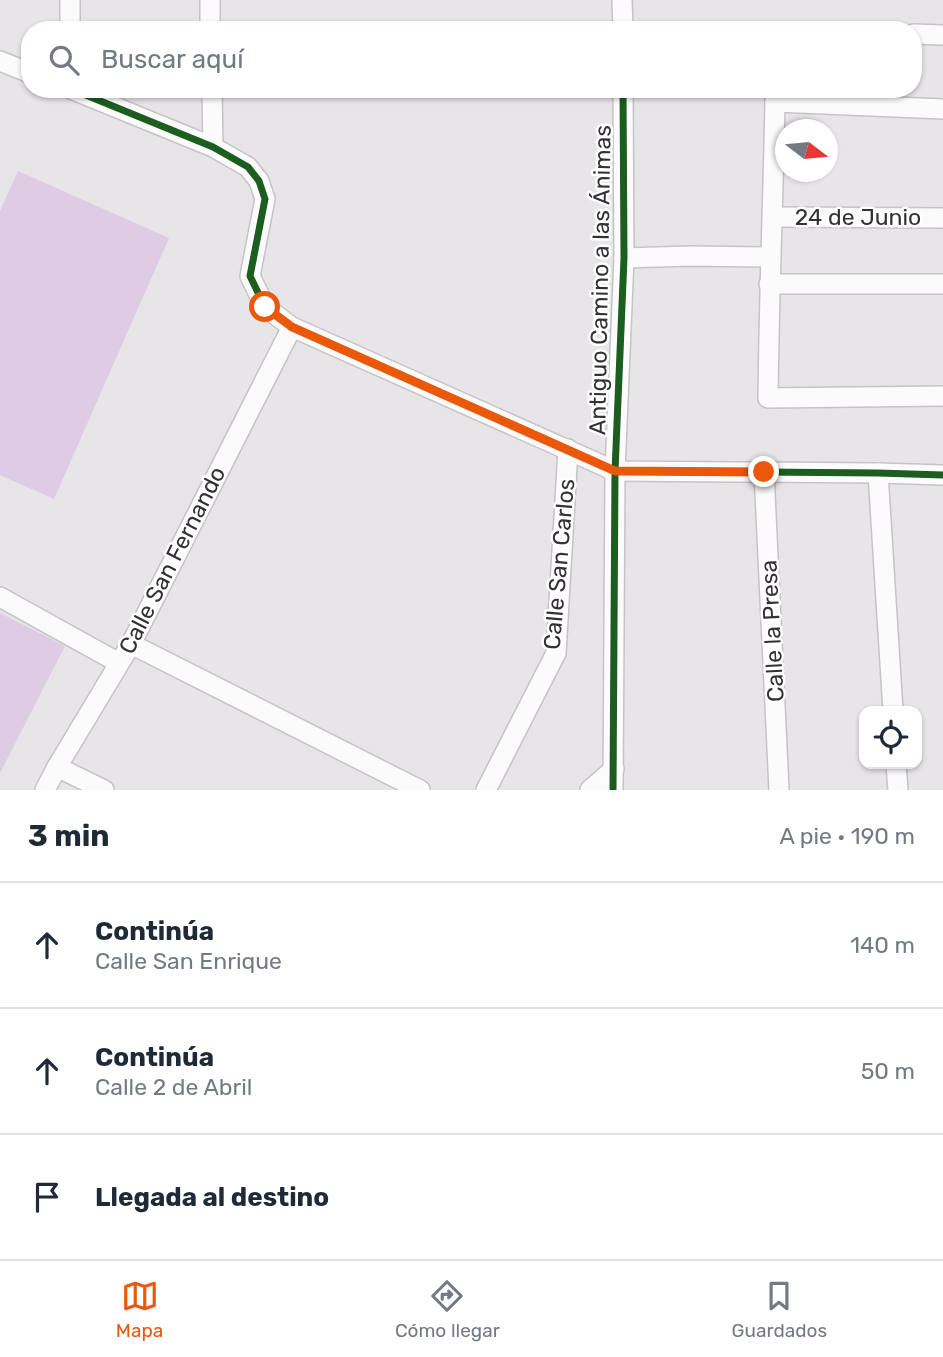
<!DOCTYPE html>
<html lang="es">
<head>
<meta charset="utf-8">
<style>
	body { margin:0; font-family:Rubik,sans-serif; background:#f6f6f7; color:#1f2937 }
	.controls { position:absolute; right:21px; bottom:21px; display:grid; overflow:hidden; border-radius:14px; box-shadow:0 2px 5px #0004 }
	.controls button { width:63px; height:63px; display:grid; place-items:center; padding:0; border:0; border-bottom:2px solid #e0e1e3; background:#fff; color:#1f2937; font:35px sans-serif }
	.compass { position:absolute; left:775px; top:119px; width:63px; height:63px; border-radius:50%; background:#fff; box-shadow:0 2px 5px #0004; rotate:106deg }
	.stop { position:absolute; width:21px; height:21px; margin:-16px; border:5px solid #ea580c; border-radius:50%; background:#fff }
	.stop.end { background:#ea580c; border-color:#fff; box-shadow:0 2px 7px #0008 }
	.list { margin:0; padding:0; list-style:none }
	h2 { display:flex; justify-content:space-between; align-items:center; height:91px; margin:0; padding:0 28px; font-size:30px }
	h2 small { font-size:23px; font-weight:400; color:#747a83 }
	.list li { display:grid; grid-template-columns:46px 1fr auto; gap:21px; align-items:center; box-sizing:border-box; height:126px; padding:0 28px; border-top:2px solid #e0e1e3 }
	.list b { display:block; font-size:26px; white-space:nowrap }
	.list p { margin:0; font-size:23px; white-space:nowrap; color:#747a83 }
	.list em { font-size:23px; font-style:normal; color:#747a83 }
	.icon { flex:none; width:38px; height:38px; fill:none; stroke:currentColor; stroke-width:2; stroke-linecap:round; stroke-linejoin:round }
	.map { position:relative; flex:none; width:943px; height:790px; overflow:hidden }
	.search { position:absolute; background:#fff; box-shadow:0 2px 5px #0004; left:21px; right:21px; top:21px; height:77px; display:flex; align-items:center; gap:18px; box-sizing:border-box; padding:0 24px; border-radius:28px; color:#747a83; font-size:26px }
	.sheet { height:469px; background:#fff }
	nav { display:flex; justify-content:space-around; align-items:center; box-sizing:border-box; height:98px; border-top:2px solid #e0e1e3; background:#fff; font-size:19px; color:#747a83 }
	nav a { display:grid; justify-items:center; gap:4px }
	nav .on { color:#ea580c }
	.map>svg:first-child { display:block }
	.green { fill:#decbe4 }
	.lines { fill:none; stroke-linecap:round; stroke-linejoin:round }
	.minor-casing { stroke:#c6c3c6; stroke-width:22 }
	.minor { stroke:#fcfbfc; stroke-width:19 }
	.cycleway-casing { stroke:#fff; stroke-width:11 }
	.cycleway { stroke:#1b5e20; stroke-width:7 }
	.route { stroke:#ea580c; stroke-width:9 }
	.labels { text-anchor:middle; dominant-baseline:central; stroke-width:5; stroke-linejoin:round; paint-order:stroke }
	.street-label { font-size:23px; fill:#343135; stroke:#fff }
</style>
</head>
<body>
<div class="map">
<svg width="943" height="790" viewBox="0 0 943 790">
	<rect width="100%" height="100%" fill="#e8e5e9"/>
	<g class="green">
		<polygon points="18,171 169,238 54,499 0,475 0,211"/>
		<polygon points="0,613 65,646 0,773"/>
	</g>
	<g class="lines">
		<g class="minor-casing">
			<g id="minor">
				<polyline points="210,0 210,30"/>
				<polyline points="622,0 623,30"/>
				<polyline points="70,30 70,0"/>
				<polyline points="913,34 943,35"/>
				<polyline points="0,61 30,73"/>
				<polyline points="71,89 213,147 248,167 259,181 265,199 250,276 265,307 292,327 615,471 878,473 943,475"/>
				<polyline points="212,89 213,147"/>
				<path d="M777 89 775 102C773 201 769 299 768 398L943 396"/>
				<polyline points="775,102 943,109"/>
				<polyline points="773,217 943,218"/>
				<polyline points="624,258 691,256 771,257"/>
				<polyline points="769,284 943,284"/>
				<polyline points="764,472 779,790"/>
				<polyline points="878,473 893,711"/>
				<polyline points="0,597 119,663"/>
				<polyline points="131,644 420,790"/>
				<polyline points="896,764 898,790"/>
				<polyline points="57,767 104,790"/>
				<polyline points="45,790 57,767 131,644 292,327"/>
				<polyline points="486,790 556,653 568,449"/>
				<polyline points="590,790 614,769"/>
				<polyline points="613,790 615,471 624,258 623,89"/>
			</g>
		</g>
		<use href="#minor" class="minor"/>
		<g class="cycleway-casing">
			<g id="cycleway">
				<polyline points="71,89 213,147 248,167 259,181 265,199 250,276 265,307 292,327 615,471 878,473 943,475"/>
				<polyline points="613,790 615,471 624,258 623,89"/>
			</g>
		</g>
		<use href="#cycleway" class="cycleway"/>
	</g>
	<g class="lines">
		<polyline class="route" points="265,307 292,327 615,471 764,472"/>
	</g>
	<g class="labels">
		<g class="street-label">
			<text x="858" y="217">24 de Junio</text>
			<text transform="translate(600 280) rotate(-89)">Antiguo Camino a las Ánimas</text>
			<text transform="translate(172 560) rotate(-63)">Calle San Fernando</text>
			<text transform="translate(559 564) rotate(-85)">Calle San Carlos</text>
			<text transform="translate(772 631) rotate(-93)">Calle la Presa</text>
		</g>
	</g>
</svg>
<div class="controls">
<button><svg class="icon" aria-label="locate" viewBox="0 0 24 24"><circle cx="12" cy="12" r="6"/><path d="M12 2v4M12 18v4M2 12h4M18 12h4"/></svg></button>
</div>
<svg class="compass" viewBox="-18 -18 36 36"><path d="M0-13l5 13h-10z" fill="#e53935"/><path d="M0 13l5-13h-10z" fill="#747a83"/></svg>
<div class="stop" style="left:265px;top:307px"></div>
<div class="stop end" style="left:764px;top:472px"></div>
<div class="search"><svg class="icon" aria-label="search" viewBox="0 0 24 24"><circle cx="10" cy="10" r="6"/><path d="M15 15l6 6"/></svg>Buscar aquí</div>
</div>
<section class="sheet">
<h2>3 min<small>A pie · 190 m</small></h2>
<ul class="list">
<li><svg class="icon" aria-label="ahead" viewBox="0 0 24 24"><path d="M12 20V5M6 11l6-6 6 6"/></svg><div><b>Continúa</b><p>Calle San Enrique</p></div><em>140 m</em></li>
<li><svg class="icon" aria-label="ahead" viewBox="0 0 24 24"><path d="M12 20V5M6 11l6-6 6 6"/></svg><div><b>Continúa</b><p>Calle 2 de Abril</p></div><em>50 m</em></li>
<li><svg class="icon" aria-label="arrive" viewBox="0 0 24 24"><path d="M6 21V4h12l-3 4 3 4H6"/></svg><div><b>Llegada al destino</b></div></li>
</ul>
</section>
<nav>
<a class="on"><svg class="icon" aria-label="map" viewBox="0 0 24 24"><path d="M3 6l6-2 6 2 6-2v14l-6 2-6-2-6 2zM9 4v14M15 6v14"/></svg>Mapa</a>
<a><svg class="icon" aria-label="directions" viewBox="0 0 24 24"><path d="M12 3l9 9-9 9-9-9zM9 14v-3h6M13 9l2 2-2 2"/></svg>Cómo llegar</a>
<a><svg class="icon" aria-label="saved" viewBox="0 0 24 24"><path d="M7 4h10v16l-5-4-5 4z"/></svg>Guardados</a>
</nav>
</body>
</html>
